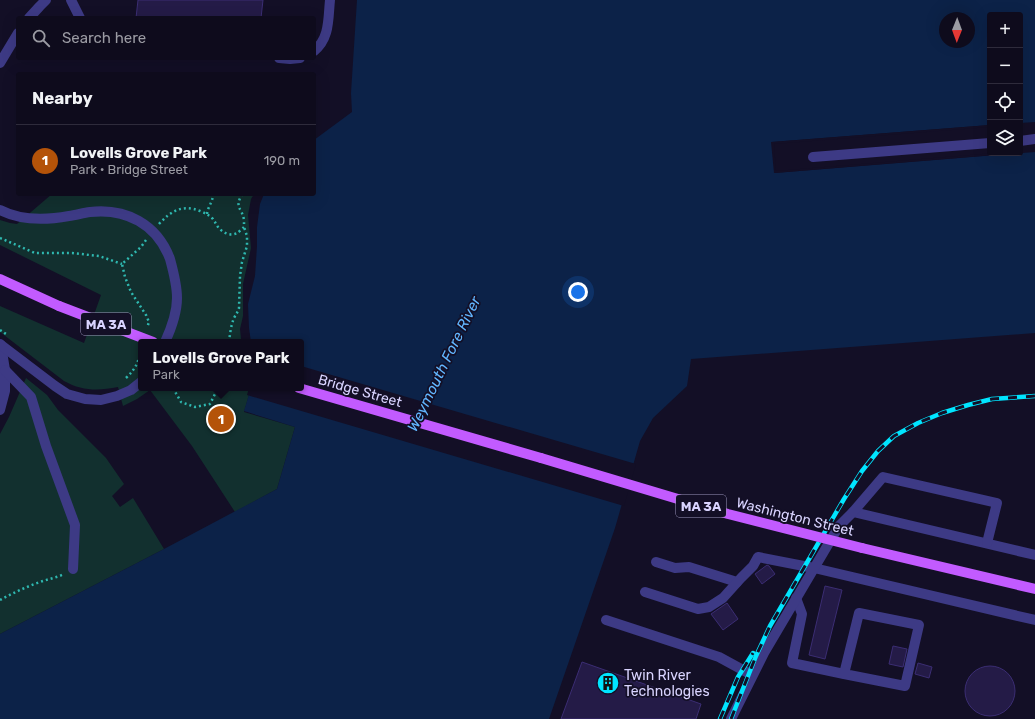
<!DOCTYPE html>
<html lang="en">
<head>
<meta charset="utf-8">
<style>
	body { margin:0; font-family:Rubik,sans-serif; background:#1c1929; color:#f1f3f6 }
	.controls { position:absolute; right:12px; top:12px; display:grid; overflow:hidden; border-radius:4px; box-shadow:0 4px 16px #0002 }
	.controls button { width:36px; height:36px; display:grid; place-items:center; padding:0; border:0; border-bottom:1px solid #2e2b3b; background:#0e0b1c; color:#f1f3f6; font:20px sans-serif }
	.compass { position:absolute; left:939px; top:12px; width:36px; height:36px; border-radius:50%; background:#0e0b1c; box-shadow:0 4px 16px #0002; rotate:181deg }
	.you { position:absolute; left:578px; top:292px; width:14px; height:14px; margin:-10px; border:3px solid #fff; border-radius:50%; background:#1a73e8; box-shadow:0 0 0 6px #1a73e833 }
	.badge { display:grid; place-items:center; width:26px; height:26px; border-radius:50%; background:#b45309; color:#fff; font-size:13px; font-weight:700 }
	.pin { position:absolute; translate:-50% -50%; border:2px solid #fff; box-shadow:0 1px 4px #0006 }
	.popup { position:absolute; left:138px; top:339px; width:166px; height:52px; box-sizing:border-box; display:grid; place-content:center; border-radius:4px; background:#0e0b1c; filter:drop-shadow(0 1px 3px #0005); font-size:13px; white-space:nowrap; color:#9b9ba3 }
	.popup b { font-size:15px; color:#f1f3f6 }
	.popup::after { content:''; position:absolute; left:50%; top:100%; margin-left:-8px; border:8px solid transparent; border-top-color:#0e0b1c }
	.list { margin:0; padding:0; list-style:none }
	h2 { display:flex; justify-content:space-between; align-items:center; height:52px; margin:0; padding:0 16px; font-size:17px }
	h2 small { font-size:13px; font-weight:400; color:#9b9ba3 }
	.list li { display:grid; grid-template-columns:26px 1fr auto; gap:12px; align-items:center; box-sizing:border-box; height:72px; padding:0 16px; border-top:1px solid #2e2b3b }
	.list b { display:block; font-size:15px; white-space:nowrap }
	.list p { margin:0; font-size:13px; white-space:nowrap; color:#9b9ba3 }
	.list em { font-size:13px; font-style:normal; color:#9b9ba3 }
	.icon { flex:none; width:22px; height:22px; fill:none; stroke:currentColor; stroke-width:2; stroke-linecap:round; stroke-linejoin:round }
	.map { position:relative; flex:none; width:1035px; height:719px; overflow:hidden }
	.search { position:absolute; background:#0e0b1c; box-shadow:0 4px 16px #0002; left:16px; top:16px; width:300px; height:44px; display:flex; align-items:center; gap:10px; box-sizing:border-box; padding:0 14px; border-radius:4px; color:#9b9ba3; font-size:15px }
	.panel { position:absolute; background:#0e0b1c; box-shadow:0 4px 16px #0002; left:16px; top:72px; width:300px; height:124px; border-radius:4px }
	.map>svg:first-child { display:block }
	.green { fill:#12302f }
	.water { fill:#0c2248; fill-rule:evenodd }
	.pier { fill:#130f26 }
	.building { fill:#241b47; stroke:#3b2d73 }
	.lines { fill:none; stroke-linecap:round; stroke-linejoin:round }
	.path { stroke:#2fb8b0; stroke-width:2.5; stroke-dasharray:2 3; stroke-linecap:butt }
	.minor { stroke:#3d3a85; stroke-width:10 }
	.major { stroke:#c25bff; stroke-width:10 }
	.rail-casing { stroke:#00e5ff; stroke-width:4.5 }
	.rail { stroke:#130f26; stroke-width:3; stroke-dasharray:9; stroke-linecap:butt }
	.major-bridge { stroke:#c25bff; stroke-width:10 }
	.labels { text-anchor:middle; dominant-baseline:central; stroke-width:3.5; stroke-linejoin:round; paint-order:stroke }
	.shield { fill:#130f26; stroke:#9e99be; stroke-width:1 }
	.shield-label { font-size:13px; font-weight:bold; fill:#d9d4ff }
	.street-label { font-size:14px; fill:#d9d4ff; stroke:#130f26 }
	.poi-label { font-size:14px; fill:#d9d4ff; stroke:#130f26; text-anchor:start }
	.water-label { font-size:15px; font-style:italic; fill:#62b6ff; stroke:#130f26 }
</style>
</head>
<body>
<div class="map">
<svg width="1035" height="719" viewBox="0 0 1035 719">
	<rect width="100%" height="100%" fill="#130f26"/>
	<g class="green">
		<path d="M52 194H254L251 199 248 215 251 248 243 284V316L240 329 241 339 251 342H141V388H251L244 412 295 427 277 489 235 512 192 446 150 390 137 399 123 406 118 387C98 391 82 391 64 381L0 332V306L84 343 101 295 0 245V220L10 223 17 224Z"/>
		<polygon points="26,378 47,395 58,410 106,458 124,484 112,496 120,507 133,498 164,549 0,634 0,434 9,417"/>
	</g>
	<path class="water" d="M357 0H1035V122L1020 123V15H990V125L772 142 775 173 1035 152V333L691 359 687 386 653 418 640 441 615 528 549 719H0V634L164 549 277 489 295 427 244 411 251 388H301V342H251L249 328 248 304 255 276 257 246V227L260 204 264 194H314V140L352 112 351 93ZM945 18H969V42H945Z"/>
	<g class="pier">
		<polygon points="990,125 990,127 774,144 776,171 994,153 1019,153 774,173 771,142"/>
		<polygon points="301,366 636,464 624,506 247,395 249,388 301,388"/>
	</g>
	<g class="building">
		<polygon points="138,0 263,0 261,18 136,18"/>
		<polygon points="767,565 769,566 775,574 762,584 755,574"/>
		<polygon points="825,586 842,590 825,659 809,655"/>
		<polygon points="727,603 738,619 723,630 711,614"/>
		<polygon points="893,646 907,649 903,667 889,664"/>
		<polygon points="582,662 701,704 696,719 561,719"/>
		<polygon points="918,663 932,667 929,678 915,674"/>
		<circle cx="990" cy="691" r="25"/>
	</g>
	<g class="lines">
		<g class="path">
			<path d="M207 214C208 206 213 202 213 194"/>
			<path d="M159 224C171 211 182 204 200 211 205 213 209 215 213 219 215 222 216 224 218 227 222 232 230 237 237 233 239 232 242 229 244 227 244 225 244 223 244 220 242 207 234 209 242 194"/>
			<polyline points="0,238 35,253 72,253 99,256 122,264"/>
			<polyline points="146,240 141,247 122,264 125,277 131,292 146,315 149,322 147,328"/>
			<polyline points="0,330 6,334"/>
			<path d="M229 342C230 334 231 325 234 318 236 314 238 312 239 308L240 276 242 262 247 246V236L244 227"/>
			<path d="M126 378C136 368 137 365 141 351"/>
			<polyline points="173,388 181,402 195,407 210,404 218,388"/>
			<path d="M0 600C13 593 26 587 40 582 48 579 56 578 64 574"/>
		</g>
		<g class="minor">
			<polyline points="71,0 80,18"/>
			<polyline points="29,18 40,6 46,0"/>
			<path d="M314 51C330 38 328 19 330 0"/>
			<polyline points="279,58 290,59 300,58"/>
			<polyline points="0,63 18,33"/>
			<polyline points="1020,141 1035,139"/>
			<polyline points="813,157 990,143"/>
			<path d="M0 210C21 221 47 220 69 216 76 215 83 213 90 212 126 208 157 224 170 259 173 270 177 286 177 298 177 313 171 329 165 342"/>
			<polyline points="0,344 1,345 5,370 5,391 0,410"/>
			<polyline points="1,345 55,386 67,394 85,399 101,400 117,396 131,390 141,382"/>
			<polyline points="5,370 31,397 46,446 75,525 73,569"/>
			<polyline points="853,512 1035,555"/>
			<polyline points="656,562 675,568 689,567 737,582"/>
			<polyline points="645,592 698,609 709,607 723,598 741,578 753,566 758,557 814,568 1035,620"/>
			<polyline points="796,598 802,614 792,663 844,674 859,613 919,625 905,686 844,674"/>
			<polyline points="606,620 719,657 752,675"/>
			<polyline points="731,719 764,653 839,526 853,512 883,477 997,503 987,543"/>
		</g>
		<g class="major">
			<polyline points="0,279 59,306"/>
			<polyline points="299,388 541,458"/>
			<polyline points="862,548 1035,589"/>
		</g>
		<g class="rail-casing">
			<g id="rail">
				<polyline points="720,719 738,677 753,653"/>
				<polyline points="731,719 756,656 770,626 844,499 862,471 878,451 894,436 918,423 942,413 968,405 992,399 1035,396"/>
			</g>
		</g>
		<use href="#rail" class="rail"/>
		<g class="major-bridge">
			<polyline points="59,306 153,342"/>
			<polyline points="541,458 728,514 862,548"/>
		</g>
	</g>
	<defs>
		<g id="building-disc" transform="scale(1.15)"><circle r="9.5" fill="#00e5ff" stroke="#130f26"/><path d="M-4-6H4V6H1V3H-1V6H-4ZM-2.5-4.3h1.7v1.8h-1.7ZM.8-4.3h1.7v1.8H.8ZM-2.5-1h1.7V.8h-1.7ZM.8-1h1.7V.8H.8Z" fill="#111"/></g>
	</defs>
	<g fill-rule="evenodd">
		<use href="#building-disc" x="608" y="683"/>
	</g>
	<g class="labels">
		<g class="shield">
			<rect x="81" y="313" width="50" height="22" rx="3"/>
			<rect x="676" y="495" width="50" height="22" rx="3"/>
		</g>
		<g class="shield-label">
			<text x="106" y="324">MA 3A</text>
			<text x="701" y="506">MA 3A</text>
		</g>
		<g class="street-label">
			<text transform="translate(360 391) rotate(16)">Bridge Street</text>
			<text transform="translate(795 517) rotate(14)">Washington Street</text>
		</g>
		<g class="poi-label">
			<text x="624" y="675">Twin River<tspan x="624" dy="16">Technologies</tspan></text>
		</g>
		<g class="water-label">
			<text transform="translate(444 364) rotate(-64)">Weymouth Fore River</text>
		</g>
	</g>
</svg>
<div class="controls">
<button>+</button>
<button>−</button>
<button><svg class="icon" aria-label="locate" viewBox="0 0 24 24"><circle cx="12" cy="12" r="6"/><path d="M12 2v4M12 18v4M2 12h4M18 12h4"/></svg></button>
<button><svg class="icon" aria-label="layers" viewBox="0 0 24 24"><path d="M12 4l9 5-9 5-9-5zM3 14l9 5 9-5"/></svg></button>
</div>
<svg class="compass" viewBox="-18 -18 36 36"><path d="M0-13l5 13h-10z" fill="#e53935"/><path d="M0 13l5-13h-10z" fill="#9b9ba3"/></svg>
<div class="you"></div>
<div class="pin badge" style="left:221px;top:419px">1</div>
<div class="popup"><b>Lovells Grove Park</b>Park</div>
<div class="search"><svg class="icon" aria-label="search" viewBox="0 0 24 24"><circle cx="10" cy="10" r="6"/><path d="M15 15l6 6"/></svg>Search here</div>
<section class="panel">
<h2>Nearby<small></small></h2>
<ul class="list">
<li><span class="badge">1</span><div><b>Lovells Grove Park</b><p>Park · Bridge Street</p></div><em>190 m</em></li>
</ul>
</section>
</div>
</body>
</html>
